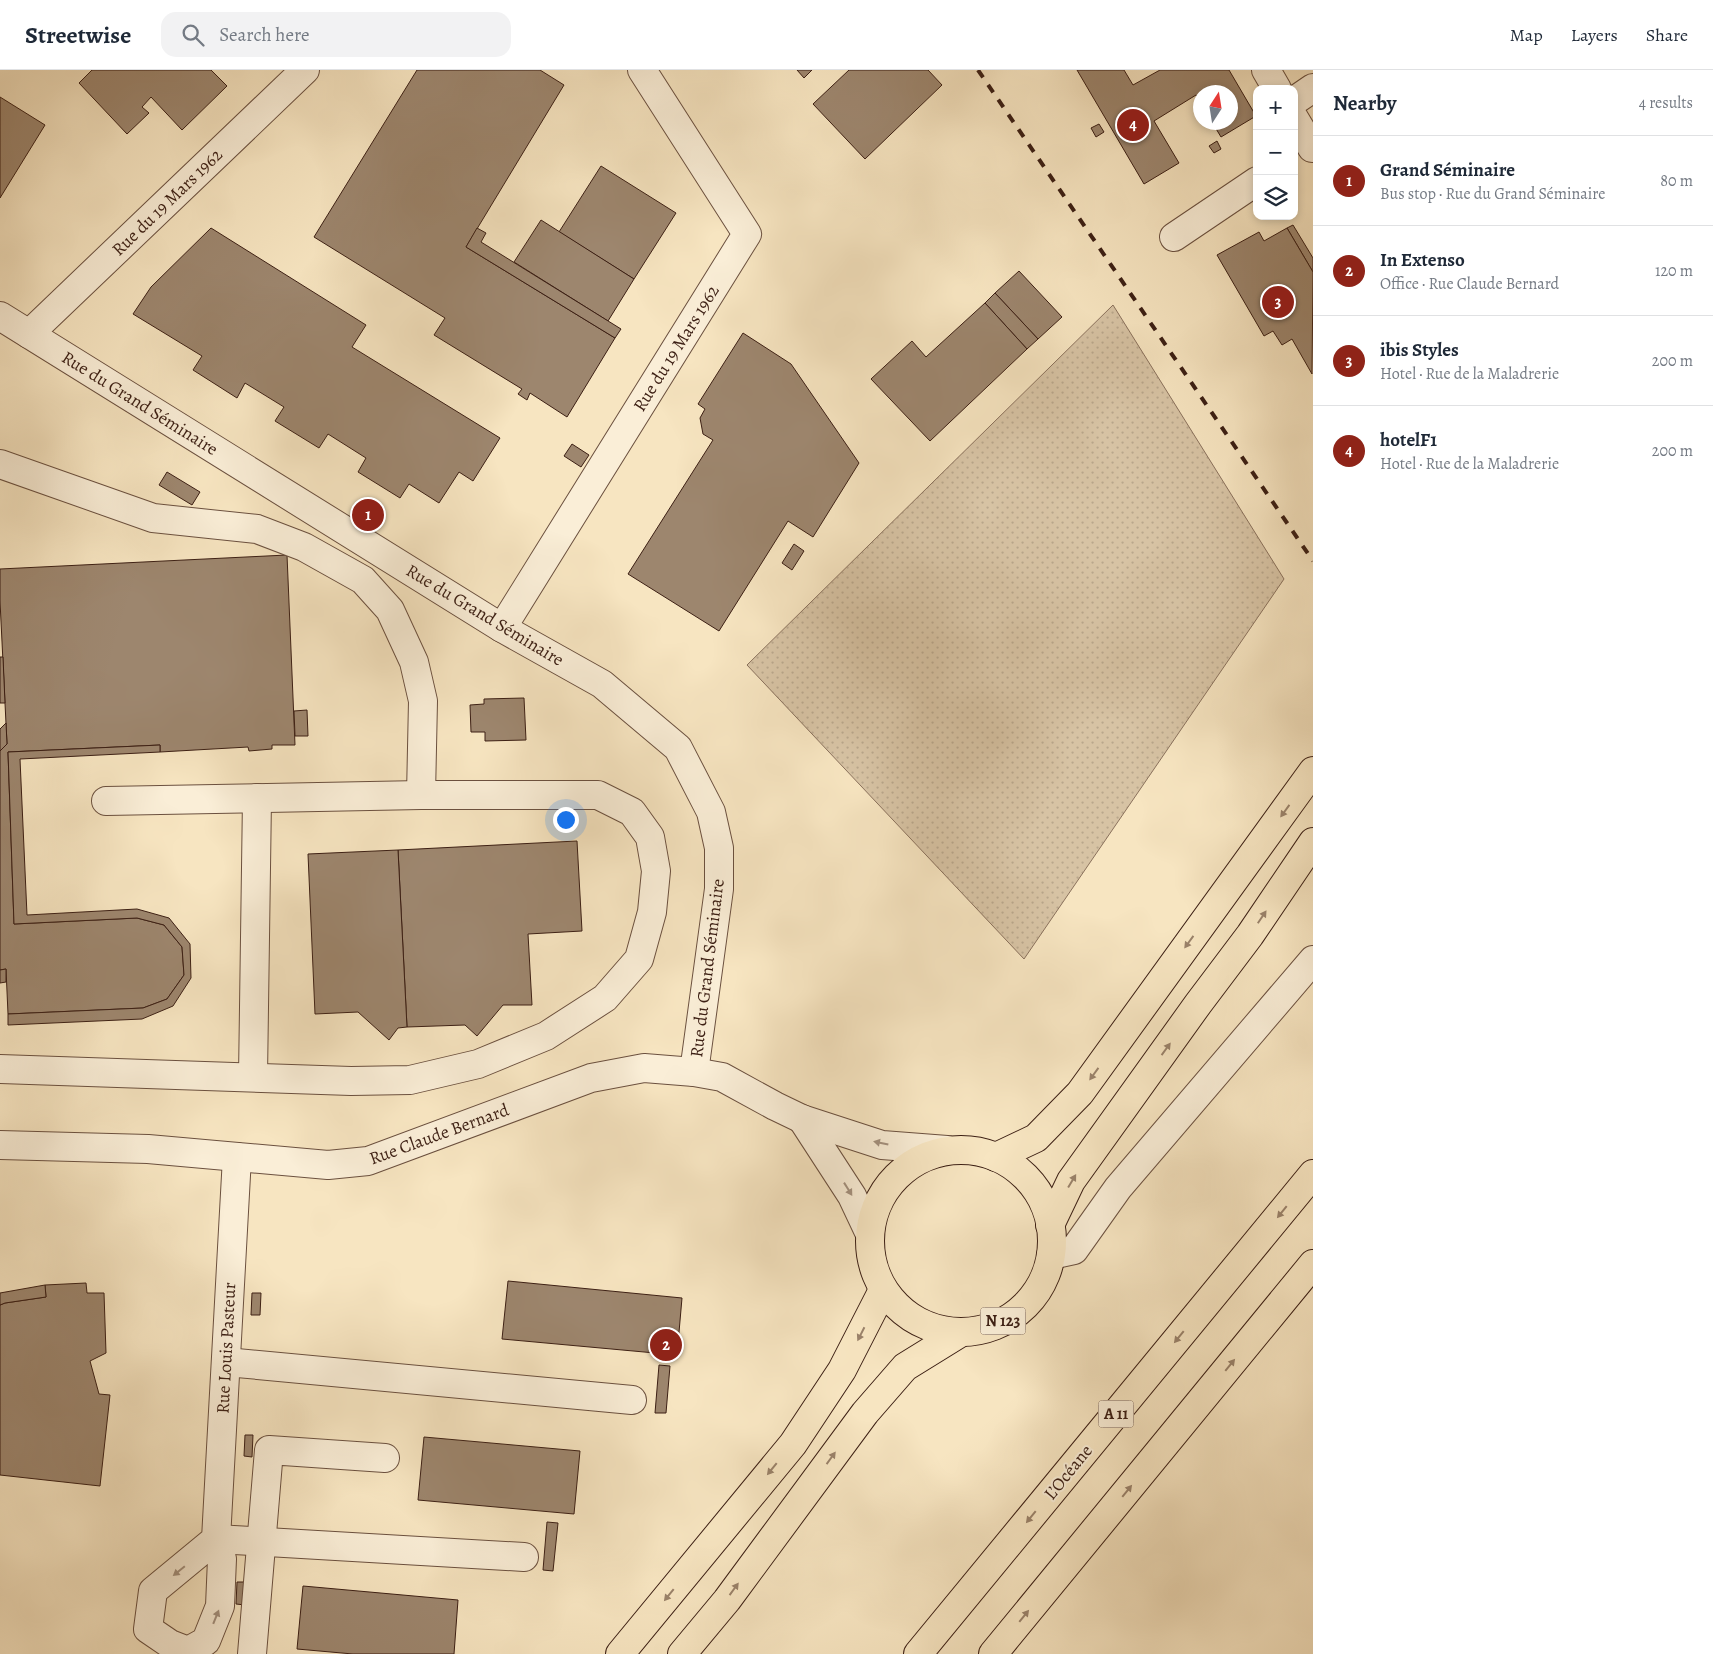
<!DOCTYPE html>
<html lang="en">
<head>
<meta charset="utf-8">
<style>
	body { margin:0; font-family:Alegreya,serif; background:#f2f2f3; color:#1f2937 }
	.controls { position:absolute; right:15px; top:15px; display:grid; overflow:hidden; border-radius:10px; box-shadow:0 2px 8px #0003 }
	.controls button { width:45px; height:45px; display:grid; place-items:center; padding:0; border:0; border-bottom:1px solid #e0e1e3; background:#fff; color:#1f2937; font:25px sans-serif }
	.compass { position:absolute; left:1193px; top:15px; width:45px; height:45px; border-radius:50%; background:#fff; box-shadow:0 2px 8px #0003; rotate:12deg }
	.you { position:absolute; left:565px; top:749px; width:18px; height:18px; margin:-12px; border:4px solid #fff; border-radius:50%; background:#1a73e8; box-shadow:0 0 0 8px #1a73e833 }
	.badge { display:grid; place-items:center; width:32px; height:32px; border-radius:50%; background:#8f2418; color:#fff; font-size:16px; font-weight:700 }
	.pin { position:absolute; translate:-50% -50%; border:2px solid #fff; box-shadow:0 1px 5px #0006 }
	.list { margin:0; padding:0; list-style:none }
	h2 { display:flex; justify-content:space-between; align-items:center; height:65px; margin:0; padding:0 20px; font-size:21px }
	h2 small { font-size:16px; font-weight:400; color:#747a83 }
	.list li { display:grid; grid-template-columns:32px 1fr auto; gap:15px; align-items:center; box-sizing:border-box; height:90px; padding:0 20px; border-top:1px solid #e0e1e3 }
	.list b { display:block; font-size:19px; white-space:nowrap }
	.list p { margin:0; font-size:16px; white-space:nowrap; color:#747a83 }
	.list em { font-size:16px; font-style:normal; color:#747a83 }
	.icon { flex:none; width:28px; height:28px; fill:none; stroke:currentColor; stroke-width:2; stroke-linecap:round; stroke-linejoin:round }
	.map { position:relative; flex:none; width:1313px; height:1584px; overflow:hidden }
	header { display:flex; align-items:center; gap:30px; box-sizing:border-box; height:70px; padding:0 25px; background:#fff; border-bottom:1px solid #e0e1e3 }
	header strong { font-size:24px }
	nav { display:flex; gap:28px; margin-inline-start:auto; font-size:18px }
	.search { width:350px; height:45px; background:#f2f2f3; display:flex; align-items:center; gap:12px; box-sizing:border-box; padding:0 18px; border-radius:15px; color:#747a83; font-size:19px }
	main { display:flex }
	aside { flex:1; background:#fff }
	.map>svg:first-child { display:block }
	.grass { fill:url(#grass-dots); stroke:#8a715c }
	.building { fill:#9d866e; stroke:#3c1f14 }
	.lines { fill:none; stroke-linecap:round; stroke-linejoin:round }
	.minor-casing { stroke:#6b503f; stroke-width:30 }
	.major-casing { stroke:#3c1f14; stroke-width:30 }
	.highway-casing { stroke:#3c1f14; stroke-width:30 }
	.minor { stroke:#faeed7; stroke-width:28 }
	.major { stroke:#f7e5c1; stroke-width:28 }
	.highway { stroke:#f7e5c1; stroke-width:28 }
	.rail { stroke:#3c1f14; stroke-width:4; stroke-dasharray:9 9; stroke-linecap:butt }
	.oneway { fill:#9a826a }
	.oneway2 { fill:#a4917f }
	.labels { text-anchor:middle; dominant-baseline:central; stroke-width:4; stroke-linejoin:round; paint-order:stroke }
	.shield { fill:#faeed7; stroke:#755d4e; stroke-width:1 }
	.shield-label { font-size:16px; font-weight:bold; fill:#3c1f14 }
	.street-label { font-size:18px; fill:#3c1f14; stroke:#faeed7 }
</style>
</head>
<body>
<header>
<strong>Streetwise</strong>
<div class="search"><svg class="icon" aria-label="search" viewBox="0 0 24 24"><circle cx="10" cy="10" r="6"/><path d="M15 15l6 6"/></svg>Search here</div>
<nav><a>Map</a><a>Layers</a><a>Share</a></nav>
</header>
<main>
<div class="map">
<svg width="1313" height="1584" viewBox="0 0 1313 1584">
	<defs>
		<pattern id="grass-dots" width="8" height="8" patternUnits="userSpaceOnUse" patternTransform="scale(1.25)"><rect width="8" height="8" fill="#d7c3a4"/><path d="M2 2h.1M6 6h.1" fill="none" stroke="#b9a78c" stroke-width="1.8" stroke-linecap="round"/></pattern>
	</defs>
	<rect width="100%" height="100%" fill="#f7e5c1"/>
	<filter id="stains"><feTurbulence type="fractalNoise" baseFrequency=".004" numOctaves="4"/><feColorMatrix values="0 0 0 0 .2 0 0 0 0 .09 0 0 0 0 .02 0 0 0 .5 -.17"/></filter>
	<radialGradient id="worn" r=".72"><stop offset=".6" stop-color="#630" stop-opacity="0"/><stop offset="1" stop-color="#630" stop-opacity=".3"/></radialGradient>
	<polygon class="grass" points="1113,235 1284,509 1024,889 747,595"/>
	<g class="building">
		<polygon points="92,0 211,0 227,16 182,60 151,27 142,37 149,43 127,64 79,13"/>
		<polygon points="417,0 540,0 564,15 466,177 615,268 567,347 530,323 527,330 518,324 522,319 434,265 445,248 314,167"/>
		<polygon points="797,0 812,0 804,8"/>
		<polygon points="849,0 928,0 942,15 865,89 813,34"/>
		<polygon points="1077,0 1124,0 1133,15 1160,0 1229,0 1256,46 1221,67 1212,52 1230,52 1230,22 1200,22 1200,33 1196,25 1154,51 1179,93 1144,114"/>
		<polygon points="0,27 45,55 0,128"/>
		<polygon points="1099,54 1104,62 1096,67 1091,58"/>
		<polygon points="1217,71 1221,79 1214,83 1209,76"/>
		<polygon points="601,96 676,143 634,209 559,162"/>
		<polygon points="541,150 634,209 608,251 514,192"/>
		<polygon points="1293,155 1313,188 1313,202 1287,158"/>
		<polygon points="211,158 366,255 352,277 500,368 473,411 459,402 439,433 409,414 400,428 358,402 366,388 328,364 319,378 275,351 284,337 245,313 237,328 193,300 202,286 133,244 151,217"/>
		<polygon points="477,158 486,163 481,172 621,259 615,268 466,177"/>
		<polygon points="1287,158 1313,202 1312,304 1292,269 1282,275 1273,261 1264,266 1217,185 1259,162 1264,171"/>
		<polygon points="1019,201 1062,247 1038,269 995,223"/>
		<polygon points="995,223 1038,269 1027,279 985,233"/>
		<polygon points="985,233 1027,279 930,371 871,309 912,271 926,287"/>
		<polygon points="743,263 791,294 859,393 813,467 788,451 719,561 628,504 713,370 703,364 700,348 705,339 698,334"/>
		<polygon points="572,374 589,385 581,397 564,386"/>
		<polygon points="167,402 200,422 192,435 159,415"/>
		<polygon points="368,439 380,446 376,451 365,444"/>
		<polygon points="794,474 804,481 792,500 782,493"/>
		<polygon points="287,485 295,675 272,675 272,679 249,681 248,677 160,682 160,675 8,682 14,854 137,848 164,855 182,877 184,905 167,929 143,938 8,944 6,899 0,900 0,681 7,674 0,531 0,499"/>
		<polygon points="0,587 3,587 5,633 0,633"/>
		<polygon points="524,628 526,670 485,671 485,662 471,662 470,635 484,634 484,629"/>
		<polygon points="307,640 308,666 295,666 294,641"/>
		<polygon points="6,653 7,674 0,681 0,659"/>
		<polygon points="160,675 160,682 20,689 27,845 137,839 169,848 190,874 191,908 173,936 142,949 8,955 8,944 143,938 167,929 184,905 182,877 164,855 137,848 14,854 8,682"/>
		<polygon points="577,771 582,861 528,864 532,935 503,935 477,966 465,955 407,957 398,780"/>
		<polygon points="398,780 407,957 398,958 389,970 358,942 315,944 308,784"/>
		<polygon points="6,899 6,912 0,913 0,900"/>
		<polygon points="508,1211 682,1228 677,1285 502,1269"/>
		<polygon points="86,1213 87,1223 104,1223 106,1283 90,1291 99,1324 110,1325 100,1416 0,1405 0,1235 5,1233 46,1227 45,1215"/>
		<polygon points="45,1215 46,1227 5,1233 0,1235 0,1223"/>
		<polygon points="252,1223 261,1223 260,1245 251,1245"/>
		<polygon points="659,1295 670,1296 666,1343 655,1343"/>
		<polygon points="245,1365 253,1365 252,1387 244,1386"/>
		<polygon points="424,1367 580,1381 574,1444 418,1430"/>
		<polygon points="547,1452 558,1453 553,1501 543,1500"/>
		<polygon points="237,1512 246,1512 245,1535 236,1534"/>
		<polygon points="303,1516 458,1530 454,1584 353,1584 297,1579"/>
	</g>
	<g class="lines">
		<g class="minor-casing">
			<g id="minor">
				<polyline points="1266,0 1277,19"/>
				<polyline points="1294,31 1313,18"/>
				<polyline points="1294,48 1312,78"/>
				<polyline points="1174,167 1257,111"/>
				<polyline points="0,246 502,558 602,614 678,678 711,742 719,778 719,819 694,1002"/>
				<polyline points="29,264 305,0"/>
				<polyline points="0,394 153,448 257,459 304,477 363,510 390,540 414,592 423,631 421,725 598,725 632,742 650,767 656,801 652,842 639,889 605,928 546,966 478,994 410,1010 351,1011 0,999"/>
				<polyline points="502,558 747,164 642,0"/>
				<polyline points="106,731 421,725"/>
				<polyline points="253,1007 257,728"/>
				<polyline points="802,1049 852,1126 869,1162"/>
				<polyline points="0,1075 148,1079 328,1095 368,1091 591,1008 644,998 694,1002 722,1007 775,1036 802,1049 882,1075 947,1080"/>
				<polyline points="1051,1185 1074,1180 1118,1118 1313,890"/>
				<polyline points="226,1292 632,1330"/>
				<polyline points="216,1469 153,1521 148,1559 170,1574 188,1581 206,1571 220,1536 222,1489 216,1469 237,1087"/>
				<polyline points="216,1469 524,1487"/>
				<polyline points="252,1584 269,1380 385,1388"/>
			</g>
		</g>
		<g class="major-casing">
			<g id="major">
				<circle cx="961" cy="1171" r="91"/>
				<polyline points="996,1087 1036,1068 1080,1023 1313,701"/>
				<polyline points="1050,1155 1071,1111 1198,934 1250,865 1313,772"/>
				<polyline points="620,1584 793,1374 842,1300 883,1220"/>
				<polyline points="682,1584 727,1530 865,1343 905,1297 960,1263"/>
			</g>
		</g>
		<g class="highway-casing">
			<g id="highway">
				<polyline points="918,1584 1313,1104"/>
				<polyline points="993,1584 1313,1194"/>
			</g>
		</g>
		<use href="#minor" class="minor"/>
		<use href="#major" class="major"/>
		<use href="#highway" class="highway"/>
		<polyline class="rail" points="978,0 1313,491"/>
	</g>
	<defs><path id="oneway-solid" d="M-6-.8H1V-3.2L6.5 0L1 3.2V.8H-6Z" transform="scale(1.25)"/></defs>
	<g class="oneway">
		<use href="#oneway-solid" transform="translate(1285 741) rotate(126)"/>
		<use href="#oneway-solid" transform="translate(1262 847) rotate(-56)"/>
		<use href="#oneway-solid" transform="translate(1189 872) rotate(126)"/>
		<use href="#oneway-solid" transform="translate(1166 979) rotate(-54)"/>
		<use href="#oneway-solid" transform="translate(1094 1004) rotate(126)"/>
		<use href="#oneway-solid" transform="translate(1072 1111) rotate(-59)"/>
		<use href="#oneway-solid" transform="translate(1282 1142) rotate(129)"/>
		<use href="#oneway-solid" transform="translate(861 1264) rotate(117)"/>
		<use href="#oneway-solid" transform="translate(1179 1267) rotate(129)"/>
		<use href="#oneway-solid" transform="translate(1230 1295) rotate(-51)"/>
		<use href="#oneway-solid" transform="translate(831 1388) rotate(-54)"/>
		<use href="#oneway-solid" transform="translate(772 1399) rotate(129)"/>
		<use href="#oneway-solid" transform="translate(1127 1421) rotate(-51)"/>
		<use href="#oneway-solid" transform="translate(1031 1447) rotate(129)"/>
		<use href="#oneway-solid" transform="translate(734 1519) rotate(-54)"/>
		<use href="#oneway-solid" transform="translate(669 1525) rotate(129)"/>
		<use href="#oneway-solid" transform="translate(1024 1546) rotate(-51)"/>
	</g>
	<g class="oneway2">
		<use href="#oneway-solid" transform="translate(881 1073) rotate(-168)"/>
		<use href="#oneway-solid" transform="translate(848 1119) rotate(58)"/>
		<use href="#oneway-solid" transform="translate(179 1501) rotate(141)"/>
		<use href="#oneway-solid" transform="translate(216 1547) rotate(-68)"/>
	</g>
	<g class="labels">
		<g class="shield">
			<rect x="980.5" y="1237.5" width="45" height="27" rx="4"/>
			<rect x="1098.5" y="1330.5" width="35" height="27" rx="4"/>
		</g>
		<g class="shield-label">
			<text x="1003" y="1251">N 123</text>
			<text x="1116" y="1344">A 11</text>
		</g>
		<g class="street-label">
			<text transform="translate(167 132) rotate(-44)">Rue du 19 Mars 1962</text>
			<text transform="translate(676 278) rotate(-58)">Rue du 19 Mars 1962</text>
			<text transform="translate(140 333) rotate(32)">Rue du Grand Séminaire</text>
			<text transform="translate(485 545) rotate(31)">Rue du Grand Séminaire</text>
			<text transform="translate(707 898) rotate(-83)">Rue du Grand Séminaire</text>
			<text transform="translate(439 1064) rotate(-20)">Rue Claude Bernard</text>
			<text transform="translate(226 1278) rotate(-87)">Rue Louis Pasteur</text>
			<text transform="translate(1068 1402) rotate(-51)">L’Océane</text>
		</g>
	</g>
	<rect width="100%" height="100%" filter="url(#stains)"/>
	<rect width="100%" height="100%" fill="url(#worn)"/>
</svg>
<div class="controls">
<button>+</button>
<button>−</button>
<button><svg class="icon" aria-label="layers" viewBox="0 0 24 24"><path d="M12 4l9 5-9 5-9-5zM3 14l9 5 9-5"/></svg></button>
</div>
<svg class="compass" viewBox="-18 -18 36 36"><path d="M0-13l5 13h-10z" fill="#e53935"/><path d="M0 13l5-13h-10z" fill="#747a83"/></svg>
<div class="you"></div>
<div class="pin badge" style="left:368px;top:445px">1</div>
<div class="pin badge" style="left:666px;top:1275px">2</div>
<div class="pin badge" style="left:1278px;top:232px">3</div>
<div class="pin badge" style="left:1133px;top:55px">4</div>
</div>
<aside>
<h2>Nearby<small>4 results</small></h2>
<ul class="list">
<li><span class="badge">1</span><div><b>Grand Séminaire</b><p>Bus stop · Rue du Grand Séminaire</p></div><em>80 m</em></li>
<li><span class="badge">2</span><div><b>In Extenso</b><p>Office · Rue Claude Bernard</p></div><em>120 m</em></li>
<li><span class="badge">3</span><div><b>ibis Styles</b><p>Hotel · Rue de la Maladrerie</p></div><em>200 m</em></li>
<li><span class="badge">4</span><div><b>hotelF1</b><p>Hotel · Rue de la Maladrerie</p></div><em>200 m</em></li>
</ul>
</aside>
</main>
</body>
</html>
